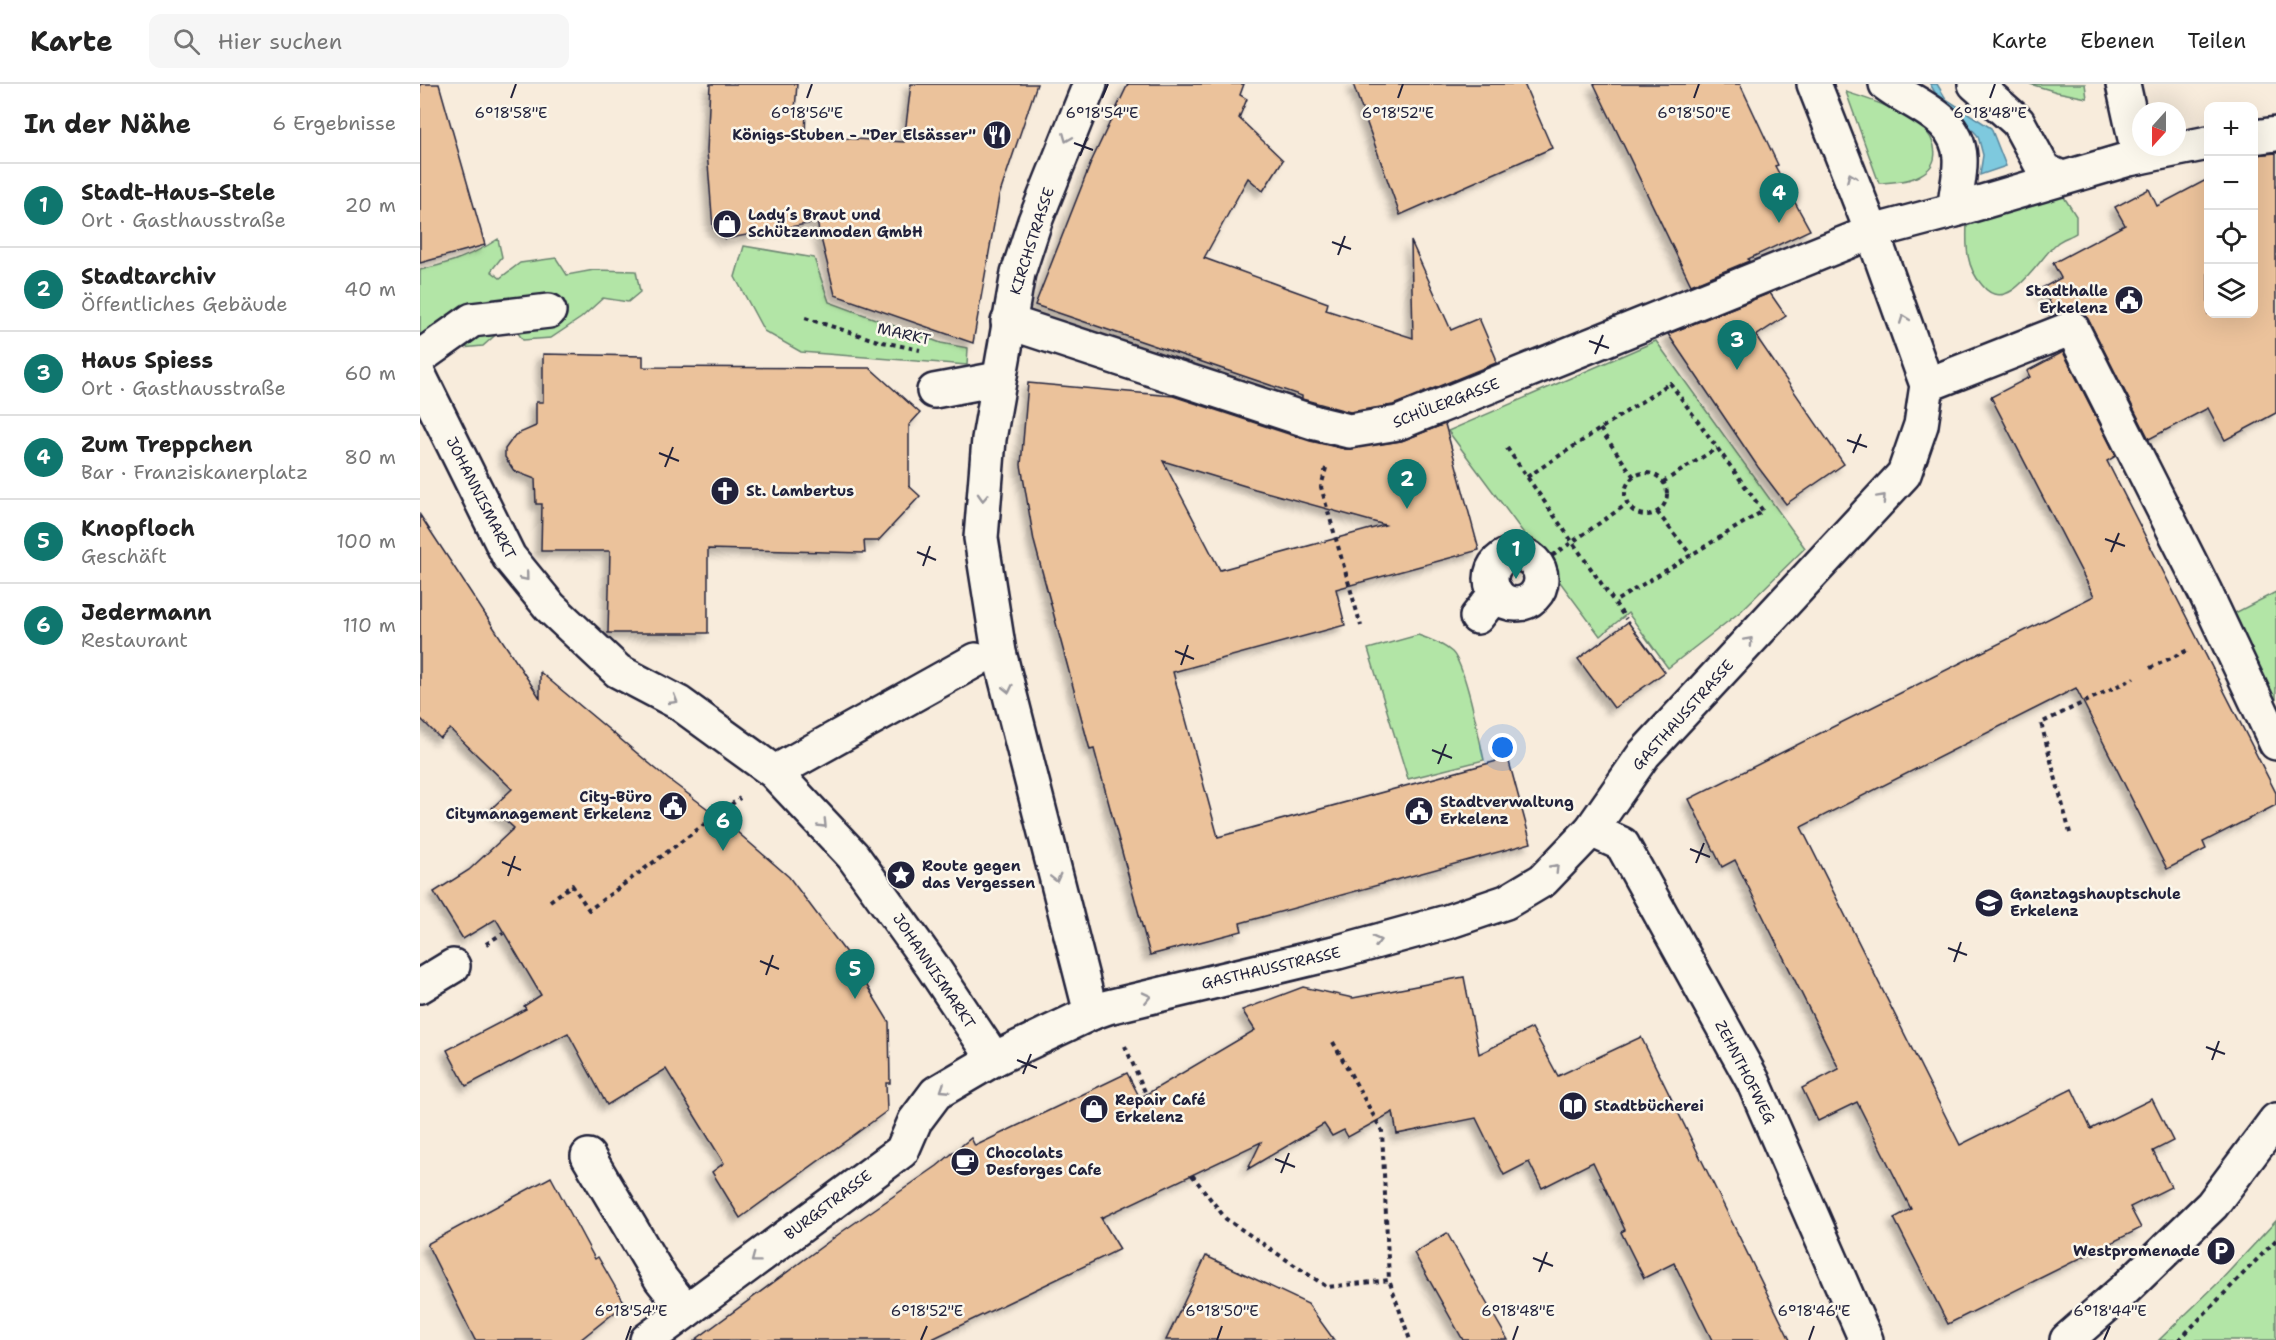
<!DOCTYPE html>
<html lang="de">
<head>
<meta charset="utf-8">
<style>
	body { margin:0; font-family:"Shantell Sans",sans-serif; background:#f6f6f6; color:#222 }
	.controls { position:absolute; right:18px; top:18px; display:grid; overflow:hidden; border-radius:12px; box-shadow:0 6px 24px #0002 }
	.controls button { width:54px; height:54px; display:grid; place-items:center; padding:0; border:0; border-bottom:2px solid #e0e0e0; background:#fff; color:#222; font:30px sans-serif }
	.compass { position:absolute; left:1712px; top:18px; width:54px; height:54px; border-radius:50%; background:#fff; box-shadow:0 6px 24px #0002; rotate:201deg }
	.you { position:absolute; left:1083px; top:664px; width:21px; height:21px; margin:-15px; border:4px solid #fff; border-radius:50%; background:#1a73e8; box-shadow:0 0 0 9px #1a73e833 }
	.badge { display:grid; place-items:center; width:39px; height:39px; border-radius:50%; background:#0f766e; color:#fff; font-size:20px; font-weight:700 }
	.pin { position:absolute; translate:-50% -50px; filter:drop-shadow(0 2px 3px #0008) }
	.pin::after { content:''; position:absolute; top:32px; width:21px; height:18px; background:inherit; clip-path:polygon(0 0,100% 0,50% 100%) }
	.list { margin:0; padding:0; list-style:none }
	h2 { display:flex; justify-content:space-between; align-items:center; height:78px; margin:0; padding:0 24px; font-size:26px }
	h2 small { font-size:20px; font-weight:400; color:#767676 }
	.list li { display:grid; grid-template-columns:39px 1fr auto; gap:18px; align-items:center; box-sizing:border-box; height:84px; padding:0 24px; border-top:2px solid #e0e0e0 }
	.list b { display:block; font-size:22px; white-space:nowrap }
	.list p { margin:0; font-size:20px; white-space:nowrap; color:#767676 }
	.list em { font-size:20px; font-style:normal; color:#767676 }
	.icon { flex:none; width:33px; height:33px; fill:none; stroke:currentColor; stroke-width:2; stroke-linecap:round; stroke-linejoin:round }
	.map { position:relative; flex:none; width:1856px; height:1256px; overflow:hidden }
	header { display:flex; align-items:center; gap:36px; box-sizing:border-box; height:84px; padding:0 30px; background:#fff; border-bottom:2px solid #e0e0e0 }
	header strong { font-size:28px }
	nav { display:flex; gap:33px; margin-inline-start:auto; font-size:21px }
	.search { width:420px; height:54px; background:#f6f6f6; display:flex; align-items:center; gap:15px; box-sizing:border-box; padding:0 21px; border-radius:12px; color:#767676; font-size:22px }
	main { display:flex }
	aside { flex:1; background:#fff }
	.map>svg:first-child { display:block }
	.green { fill:#b2e5a6; stroke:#6a8470; stroke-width:1.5 }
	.water { fill:#7ec9de; stroke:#59869d; stroke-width:1.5 }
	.building { fill:#ebc29b; stroke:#22223b; stroke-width:1.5; fill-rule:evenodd; filter:url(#shadow) }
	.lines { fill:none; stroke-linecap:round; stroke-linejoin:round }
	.minor-casing { stroke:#22223b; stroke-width:38 }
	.path { stroke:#22223b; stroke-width:4; stroke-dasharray:4.5 4.5; stroke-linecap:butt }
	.minor { stroke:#fbf7ec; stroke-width:33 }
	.oneway { stroke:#99979c }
	.ticks { fill:none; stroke:#22223b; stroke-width:2 }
	.labels { text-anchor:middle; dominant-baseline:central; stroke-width:5; stroke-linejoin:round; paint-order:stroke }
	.poi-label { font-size:15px; font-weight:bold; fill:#22223b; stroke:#fbf7ec; text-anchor:start }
	.street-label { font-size:15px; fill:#22223b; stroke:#fbf7ec }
	.ticks-label { font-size:15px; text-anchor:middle; fill:#22223b; stroke:#fbf7ec; stroke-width:5; stroke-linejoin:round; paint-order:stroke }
</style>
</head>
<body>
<header>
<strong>Karte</strong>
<div class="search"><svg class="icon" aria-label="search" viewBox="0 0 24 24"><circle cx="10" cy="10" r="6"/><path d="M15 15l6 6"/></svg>Hier suchen</div>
<nav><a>Karte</a><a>Ebenen</a><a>Teilen</a></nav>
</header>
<main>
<aside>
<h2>In der Nähe<small>6 Ergebnisse</small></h2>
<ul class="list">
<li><span class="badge">1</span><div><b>Stadt-Haus-Stele</b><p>Ort · Gasthausstraße</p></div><em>20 m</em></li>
<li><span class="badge">2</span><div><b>Stadtarchiv</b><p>Öffentliches Gebäude</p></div><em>40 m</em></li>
<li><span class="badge">3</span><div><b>Haus Spiess</b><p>Ort · Gasthausstraße</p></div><em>60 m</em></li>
<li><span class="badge">4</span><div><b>Zum Treppchen</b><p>Bar · Franziskanerplatz</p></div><em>80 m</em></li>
<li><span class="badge">5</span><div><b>Knopfloch</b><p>Geschäft</p></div><em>100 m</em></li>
<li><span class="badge">6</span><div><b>Jedermann</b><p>Restaurant</p></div><em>110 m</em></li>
</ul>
</aside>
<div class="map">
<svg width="1856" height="1256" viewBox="0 0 1856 1256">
	<defs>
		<filter id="shadow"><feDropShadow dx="-5.5" dy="5.5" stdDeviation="3" flood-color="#0004"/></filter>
	</defs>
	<rect width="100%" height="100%" fill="#f8ecdc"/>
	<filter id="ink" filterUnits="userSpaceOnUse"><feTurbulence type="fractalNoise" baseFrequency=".0167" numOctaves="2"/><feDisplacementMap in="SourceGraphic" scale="12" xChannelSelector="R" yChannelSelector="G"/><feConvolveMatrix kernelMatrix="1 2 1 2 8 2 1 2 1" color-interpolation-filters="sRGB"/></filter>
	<g filter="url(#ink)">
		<g class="green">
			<polygon points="1610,0 1665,0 1667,14 1637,8"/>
			<path d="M1426 8C1451 16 1480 25 1501 42 1517 56 1522 80 1500 91 1488 98 1473 98 1459 99Z"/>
			<path d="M1642 110 1656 132V149C1650 153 1641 155 1636 160 1618 175 1588 234 1562 201 1546 183 1546 163 1547 139Z"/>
			<path d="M78 155 82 173 71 187 80 194 100 179 136 174 147 191 174 186 216 187 220 208 208 218 183 214 161 234 131 254 103 256 90 238 63 262 9 267 0 266V186C28 180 54 171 78 155Z"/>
			<polygon points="324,162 394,174 409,218 521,259 548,264 547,281 381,268 344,247 315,193"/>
			<polygon points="1236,257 1385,464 1320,528 1248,584 1208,529 1180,552 1028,347"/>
			<polygon points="1856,508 1856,634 1809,532"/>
			<path d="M998 551C1010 555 1023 560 1032 568 1046 582 1059 654 1064 676L988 695 948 565Z"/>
			<polygon points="1856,1137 1856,1256 1739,1256 1800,1197"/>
		</g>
		<polygon class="water" points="1510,0 1517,0 1526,15 1571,44 1586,82 1560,91 1563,71 1558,52 1541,32 1520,17"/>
		<g class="building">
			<polygon points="0,0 19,0 65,161 0,179"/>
			<polygon points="290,0 377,0 375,26 386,26 385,52 484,58 491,0 617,0 579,112 553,259 415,211 397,138 305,155 293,144 287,67"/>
			<polygon points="708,0 824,0 820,11 827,15 819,34 863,76 843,107 828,94 784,174 908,219 906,226 993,254 991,157 1031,246 1059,234 1076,274 1076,279 973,321 930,328 882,315 882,312 615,221 672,76"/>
			<polygon points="933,0 1104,0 1132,64 980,131"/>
			<polygon points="1174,0 1320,0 1358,81 1355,82 1390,146 1328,175 1329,177 1271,201"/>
			<polygon points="1856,69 1856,329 1805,356 1788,324 1729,355 1668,235 1663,229 1655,226 1636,230 1622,204 1641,194 1633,179 1705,141 1695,123 1729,105 1737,122 1788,95 1788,230 1833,230 1833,71"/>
			<polygon points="1350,209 1366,232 1336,252 1424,380 1366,420 1338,383 1248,250"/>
			<polygon points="1643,268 1696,372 1687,377 1856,709 1856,721 1783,758 1786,765 1747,785 1656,604 1381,743 1540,1061 1652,1005 1671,1045 1732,1015 1753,1057 1733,1067 1751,1103 1710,1123 1721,1144 1528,1240 1474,1134 1491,1125 1437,1018 1398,1037 1382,1004 1419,985 1315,776 1302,783 1269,715 1674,512 1571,313 1610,293 1607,287"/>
			<polygon points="123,270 223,272 223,283 450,284 500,329 489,341 489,402 500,412 458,457 444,457 445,469 288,465 288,549 188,549 190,467 121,467 122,420 116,420 115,395 94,387 85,373 85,365 95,351 116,342 116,318 123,318"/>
			<path d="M608 299 753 312 890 357 925 365 981 357 1025 340 1059 466 916 505 925 541 753 588 798 753 1088 674 1111 759 820 839 822 847 730 871 674 665 670 666 614 457 601 381ZM743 377 835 405 965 441 800 486Z"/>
			<polygon points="0,431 120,614 120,588 248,695 308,740 369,793 430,874 469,938 470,999 466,999 467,1027 320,1134 292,1088 304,1079 246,985 187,1021 148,949 46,1002 27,966 106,925 104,922 121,911 76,835 43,855 14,808 49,786 94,744 72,724 92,705 30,645 20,654 0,634"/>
			<polygon points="1208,538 1245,588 1194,624 1158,575"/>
			<polygon points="1044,893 1059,970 1112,944 1138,992 1221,953 1370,1256 1292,1256 1254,1179 1224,1194 1201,1148 1205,1146 1173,1078 1122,1104 1109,1078 1084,1091 1056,1034 977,1050 973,1028 928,1053 924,1046 912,1052 904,1040 828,1085 841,1058 681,1134 700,1165 510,1256 275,1256 423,1147 517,1082 551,1054 555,1062 707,989 720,1014 835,946 822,926 883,903 933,914"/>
			<polygon points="131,1093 175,1175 178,1173 205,1220 160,1256 55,1256 7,1160"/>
			<polygon points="1027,1149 1058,1204 1088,1256 1043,1256 994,1169"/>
			<polygon points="786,1172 888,1220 914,1256 746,1256"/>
		</g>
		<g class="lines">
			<g class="minor-casing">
				<g id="minor">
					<polyline points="670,0 615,137 598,189 569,355 561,454 579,568 671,929"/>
					<path d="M1466 0C1493 21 1538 32 1540 74 1541 92 1535 109 1535 126"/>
					<polyline points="1555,0 1598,38 1624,86 1642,94"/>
					<polyline points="1703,0 1719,73"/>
					<polyline points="1834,53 1856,50"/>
					<polyline points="588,238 896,339 929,347 978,339 1452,148 1535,126 1709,75 1788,59"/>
					<polyline points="0,273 52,236 129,227"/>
					<polyline points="0,293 89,473 130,523 198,587 259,619 354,688 433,772 512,882 574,975"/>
					<polyline points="1507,301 1652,244 1785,508 1856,659"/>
					<polyline points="514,307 578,295"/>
					<circle cx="1096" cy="495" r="25"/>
					<polyline points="1057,533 1076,509"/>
					<polyline points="364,683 556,576"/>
					<polyline points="1171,746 1202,760 1333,997 1446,1256"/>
					<polyline points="0,902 33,882"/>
					<polyline points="168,1072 241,1195 266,1227"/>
					<polyline points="227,1256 482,1067 495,1037 516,1009 574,975 671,929 688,923 918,868 1027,838 1086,818 1123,796 1171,746 1224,670 1484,390 1501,341 1507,301 1452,148 1394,0"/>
					<polyline points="1647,1256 1704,1206 1792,1121 1856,1036"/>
				</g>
			</g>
			<g class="path">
				<polyline points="385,234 458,257 500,266"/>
				<polyline points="1180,345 1214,393"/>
				<polyline points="1087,364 1206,535"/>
				<polyline points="906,384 901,403 941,542"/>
				<circle cx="1226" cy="410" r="21"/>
				<polyline points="1107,393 1250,299 1343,427 1194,518"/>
				<polyline points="1243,398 1297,364"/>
				<polyline points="1237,428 1271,471"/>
				<polyline points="1116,480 1135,470 1207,420"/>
				<polyline points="1730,584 1768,566"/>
				<polyline points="1650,749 1621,639 1714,594"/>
				<polyline points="130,817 152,801 169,826 320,714"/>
				<polyline points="66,860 83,849"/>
				<polyline points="913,958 962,1047 969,1196"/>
				<polyline points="705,962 726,1010"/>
				<polyline points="772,1091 806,1135 907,1203 969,1196 990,1256"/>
				<polyline points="1759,1256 1856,1156"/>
			</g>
			<use href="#minor" class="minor"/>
		</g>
		<defs><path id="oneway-chevron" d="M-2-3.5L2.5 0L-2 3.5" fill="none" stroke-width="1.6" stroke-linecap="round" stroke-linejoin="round" transform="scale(1.5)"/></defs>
		<g class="oneway">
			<use href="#oneway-chevron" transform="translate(647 54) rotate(112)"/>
			<use href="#oneway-chevron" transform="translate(1431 93) rotate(-112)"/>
			<use href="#oneway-chevron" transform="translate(1484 235) rotate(-110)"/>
			<use href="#oneway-chevron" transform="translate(563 413) rotate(93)"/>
			<use href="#oneway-chevron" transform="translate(1462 414) rotate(-47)"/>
			<use href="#oneway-chevron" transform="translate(105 493) rotate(51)"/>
			<use href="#oneway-chevron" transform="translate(1329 557) rotate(-47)"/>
			<use href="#oneway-chevron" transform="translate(588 605) rotate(77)"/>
			<use href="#oneway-chevron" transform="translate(254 616) rotate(30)"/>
			<use href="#oneway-chevron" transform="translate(403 740) rotate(46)"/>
			<use href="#oneway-chevron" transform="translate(1135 784) rotate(-46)"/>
			<use href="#oneway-chevron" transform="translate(636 794) rotate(76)"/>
			<use href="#oneway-chevron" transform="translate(957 857) rotate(-15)"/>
			<use href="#oneway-chevron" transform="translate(727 913) rotate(-13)"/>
			<use href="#oneway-chevron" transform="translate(524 1005) rotate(147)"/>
			<use href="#oneway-chevron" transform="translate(335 1175) rotate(143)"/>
		</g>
	</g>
	<path class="ticks" d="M91 14 96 0M387 14 392 0M682 14 688 0M978 14 983 0M1274 14 1279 0M1570 14 1575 0M654 59 673 66M660 72 667 53M912 158 931 165M918 171 925 152M1169 257 1189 264M1175 270 1183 251M1427 356 1447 363M239 369 259 377M1433 369 1441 350M245 383 253 363M1685 455 1705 462M497 468 516 476M1691 468 1699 449M503 482 510 462M755 567 774 575M761 581 768 561M1012 666 1032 674M1018 680 1026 660M1270 765 1290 773M82 778 101 786M1276 779 1284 759M88 792 95 772M1528 864 1547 871M340 877 359 885M1534 878 1541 858M346 891 353 871M1786 963 1805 970M597 976 617 984M1792 976 1799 957M603 990 611 970M855 1075 875 1083M861 1089 869 1069M1113 1174 1133 1182M1119 1188 1127 1168M206 1256 211 1242M501 1256 507 1242M797 1256 802 1242M1093 1256 1098 1242M1389 1256 1394 1242M1684 1256 1690 1242"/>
	<defs>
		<g id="restaurant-disc" transform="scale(1.5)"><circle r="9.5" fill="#22223b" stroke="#fbf7ec"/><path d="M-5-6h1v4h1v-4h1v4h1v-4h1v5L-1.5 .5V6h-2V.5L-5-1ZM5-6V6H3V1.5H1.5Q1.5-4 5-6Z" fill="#fff"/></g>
		<g id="shop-disc" transform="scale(1.5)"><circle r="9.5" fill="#22223b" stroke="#fbf7ec"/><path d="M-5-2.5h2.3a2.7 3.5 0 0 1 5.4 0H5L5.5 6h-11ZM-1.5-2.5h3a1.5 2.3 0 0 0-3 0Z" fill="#fff"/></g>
		<g id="civic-disc" transform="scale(1.5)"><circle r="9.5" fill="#22223b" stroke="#fbf7ec"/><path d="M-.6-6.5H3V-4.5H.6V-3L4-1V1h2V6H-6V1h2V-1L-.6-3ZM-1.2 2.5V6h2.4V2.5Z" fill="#fff"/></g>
		<g id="church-disc" transform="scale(1.5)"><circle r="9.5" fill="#22223b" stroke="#fbf7ec"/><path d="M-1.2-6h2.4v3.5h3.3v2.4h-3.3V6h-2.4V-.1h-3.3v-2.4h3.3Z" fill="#fff"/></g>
		<g id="sight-disc" transform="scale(1.5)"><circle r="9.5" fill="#22223b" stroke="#fbf7ec"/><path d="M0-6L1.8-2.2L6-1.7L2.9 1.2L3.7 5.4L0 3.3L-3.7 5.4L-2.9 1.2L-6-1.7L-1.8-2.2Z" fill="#fff"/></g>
		<g id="school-disc" transform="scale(1.5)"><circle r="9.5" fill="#22223b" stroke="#fbf7ec"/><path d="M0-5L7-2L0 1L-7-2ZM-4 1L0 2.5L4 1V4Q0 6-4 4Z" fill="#fff"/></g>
		<g id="library-disc" transform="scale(1.5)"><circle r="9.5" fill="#22223b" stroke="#fbf7ec"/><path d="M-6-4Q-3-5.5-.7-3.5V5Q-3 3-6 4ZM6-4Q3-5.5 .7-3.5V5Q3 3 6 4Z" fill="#fff"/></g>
		<g id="cafe-disc" transform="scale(1.5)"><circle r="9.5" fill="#22223b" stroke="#fbf7ec"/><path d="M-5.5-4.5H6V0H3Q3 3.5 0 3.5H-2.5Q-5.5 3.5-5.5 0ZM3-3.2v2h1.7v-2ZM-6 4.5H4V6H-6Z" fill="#fff"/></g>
		<g id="parking-disc" transform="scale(1.5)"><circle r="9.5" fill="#22223b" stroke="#fbf7ec"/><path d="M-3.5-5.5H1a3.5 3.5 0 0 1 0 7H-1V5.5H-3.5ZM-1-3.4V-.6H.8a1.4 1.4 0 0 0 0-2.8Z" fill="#fff"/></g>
	</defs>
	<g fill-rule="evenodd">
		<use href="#restaurant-disc" x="577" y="51"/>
		<use href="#shop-disc" x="307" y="140"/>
		<use href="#civic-disc" x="1709" y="216"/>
		<use href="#church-disc" x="305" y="407"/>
		<use href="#civic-disc" x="253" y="722"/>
		<use href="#civic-disc" x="999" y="727"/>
		<use href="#sight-disc" x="481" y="791"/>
		<use href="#school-disc" x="1569" y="819"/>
		<use href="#library-disc" x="1153" y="1022"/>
		<use href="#shop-disc" x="674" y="1025"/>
		<use href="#cafe-disc" x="545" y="1078"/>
		<use href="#parking-disc" x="1801" y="1167"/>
	</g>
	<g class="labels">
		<g class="poi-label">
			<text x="556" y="51" text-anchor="end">Königs-Stuben - "Der Elsässer"</text>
			<text x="328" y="131">Lady´s Braut und<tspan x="328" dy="17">Schützenmoden GmbH</tspan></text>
			<text x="1688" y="207" text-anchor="end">Stadthalle<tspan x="1688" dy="17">Erkelenz</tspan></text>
			<text x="326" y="407">St. Lambertus</text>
			<text x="232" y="713" text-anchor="end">City-Büro<tspan x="232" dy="17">Citymanagement Erkelenz</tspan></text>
			<text x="1020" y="718">Stadtverwaltung<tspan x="1020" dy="17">Erkelenz</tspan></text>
			<text x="502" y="782">Route gegen<tspan x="502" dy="17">das Vergessen</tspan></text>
			<text x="1590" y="810">Ganztagshauptschule<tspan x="1590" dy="17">Erkelenz</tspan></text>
			<text x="695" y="1016">Repair Café<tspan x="695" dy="17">Erkelenz</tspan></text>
			<text x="1174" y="1022">Stadtbücherei</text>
			<text x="566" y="1069">Chocolats<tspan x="566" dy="17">Desforges Cafe</tspan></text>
			<text x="1780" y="1167" text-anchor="end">Westpromenade</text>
		</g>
		<g class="street-label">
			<text transform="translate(612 157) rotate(-72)">KIRCHSTRASSE</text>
			<text transform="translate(484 250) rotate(13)">MARKT</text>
			<text transform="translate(1026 319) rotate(-21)">SCHÜLERGASSE</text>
			<text transform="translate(61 414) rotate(63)">JOHANNISMARKT</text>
			<text transform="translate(1263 631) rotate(-48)">GASTHAUSSTRASSE</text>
			<text transform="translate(851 884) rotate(-13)">GASTHAUSSTRASSE</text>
			<text transform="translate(514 887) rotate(56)">JOHANNISMARKT</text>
			<text transform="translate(1325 988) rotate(63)">ZEHNTHOFWEG</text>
			<text transform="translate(408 1121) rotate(-37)">BURGSTRASSE</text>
		</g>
	</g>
	<g class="ticks-label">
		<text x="91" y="34">6°18'58"E</text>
		<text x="682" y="34">6°18'54"E</text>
		<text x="387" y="34">6°18'56"E</text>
		<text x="978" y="34">6°18'52"E</text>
		<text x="1274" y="34">6°18'50"E</text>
		<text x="1570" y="34">6°18'48"E</text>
		<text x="211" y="1232">6°18'54"E</text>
		<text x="507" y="1232">6°18'52"E</text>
		<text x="802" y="1232">6°18'50"E</text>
		<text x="1098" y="1232">6°18'48"E</text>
		<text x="1394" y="1232">6°18'46"E</text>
		<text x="1690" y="1232">6°18'44"E</text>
	</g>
</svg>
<div class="controls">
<button>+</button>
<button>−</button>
<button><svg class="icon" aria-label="locate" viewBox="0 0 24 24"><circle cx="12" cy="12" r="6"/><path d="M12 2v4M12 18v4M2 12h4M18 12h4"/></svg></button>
<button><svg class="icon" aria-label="layers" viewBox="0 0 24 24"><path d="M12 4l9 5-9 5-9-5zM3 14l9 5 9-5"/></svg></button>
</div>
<svg class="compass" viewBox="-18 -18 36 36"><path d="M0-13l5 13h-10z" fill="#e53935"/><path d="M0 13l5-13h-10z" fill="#767676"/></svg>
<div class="you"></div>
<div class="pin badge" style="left:1096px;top:495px">1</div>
<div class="pin badge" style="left:987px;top:425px">2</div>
<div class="pin badge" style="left:1317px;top:286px">3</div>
<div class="pin badge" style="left:1359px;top:139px">4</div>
<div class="pin badge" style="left:435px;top:915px">5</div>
<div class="pin badge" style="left:303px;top:767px">6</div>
</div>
</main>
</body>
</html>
